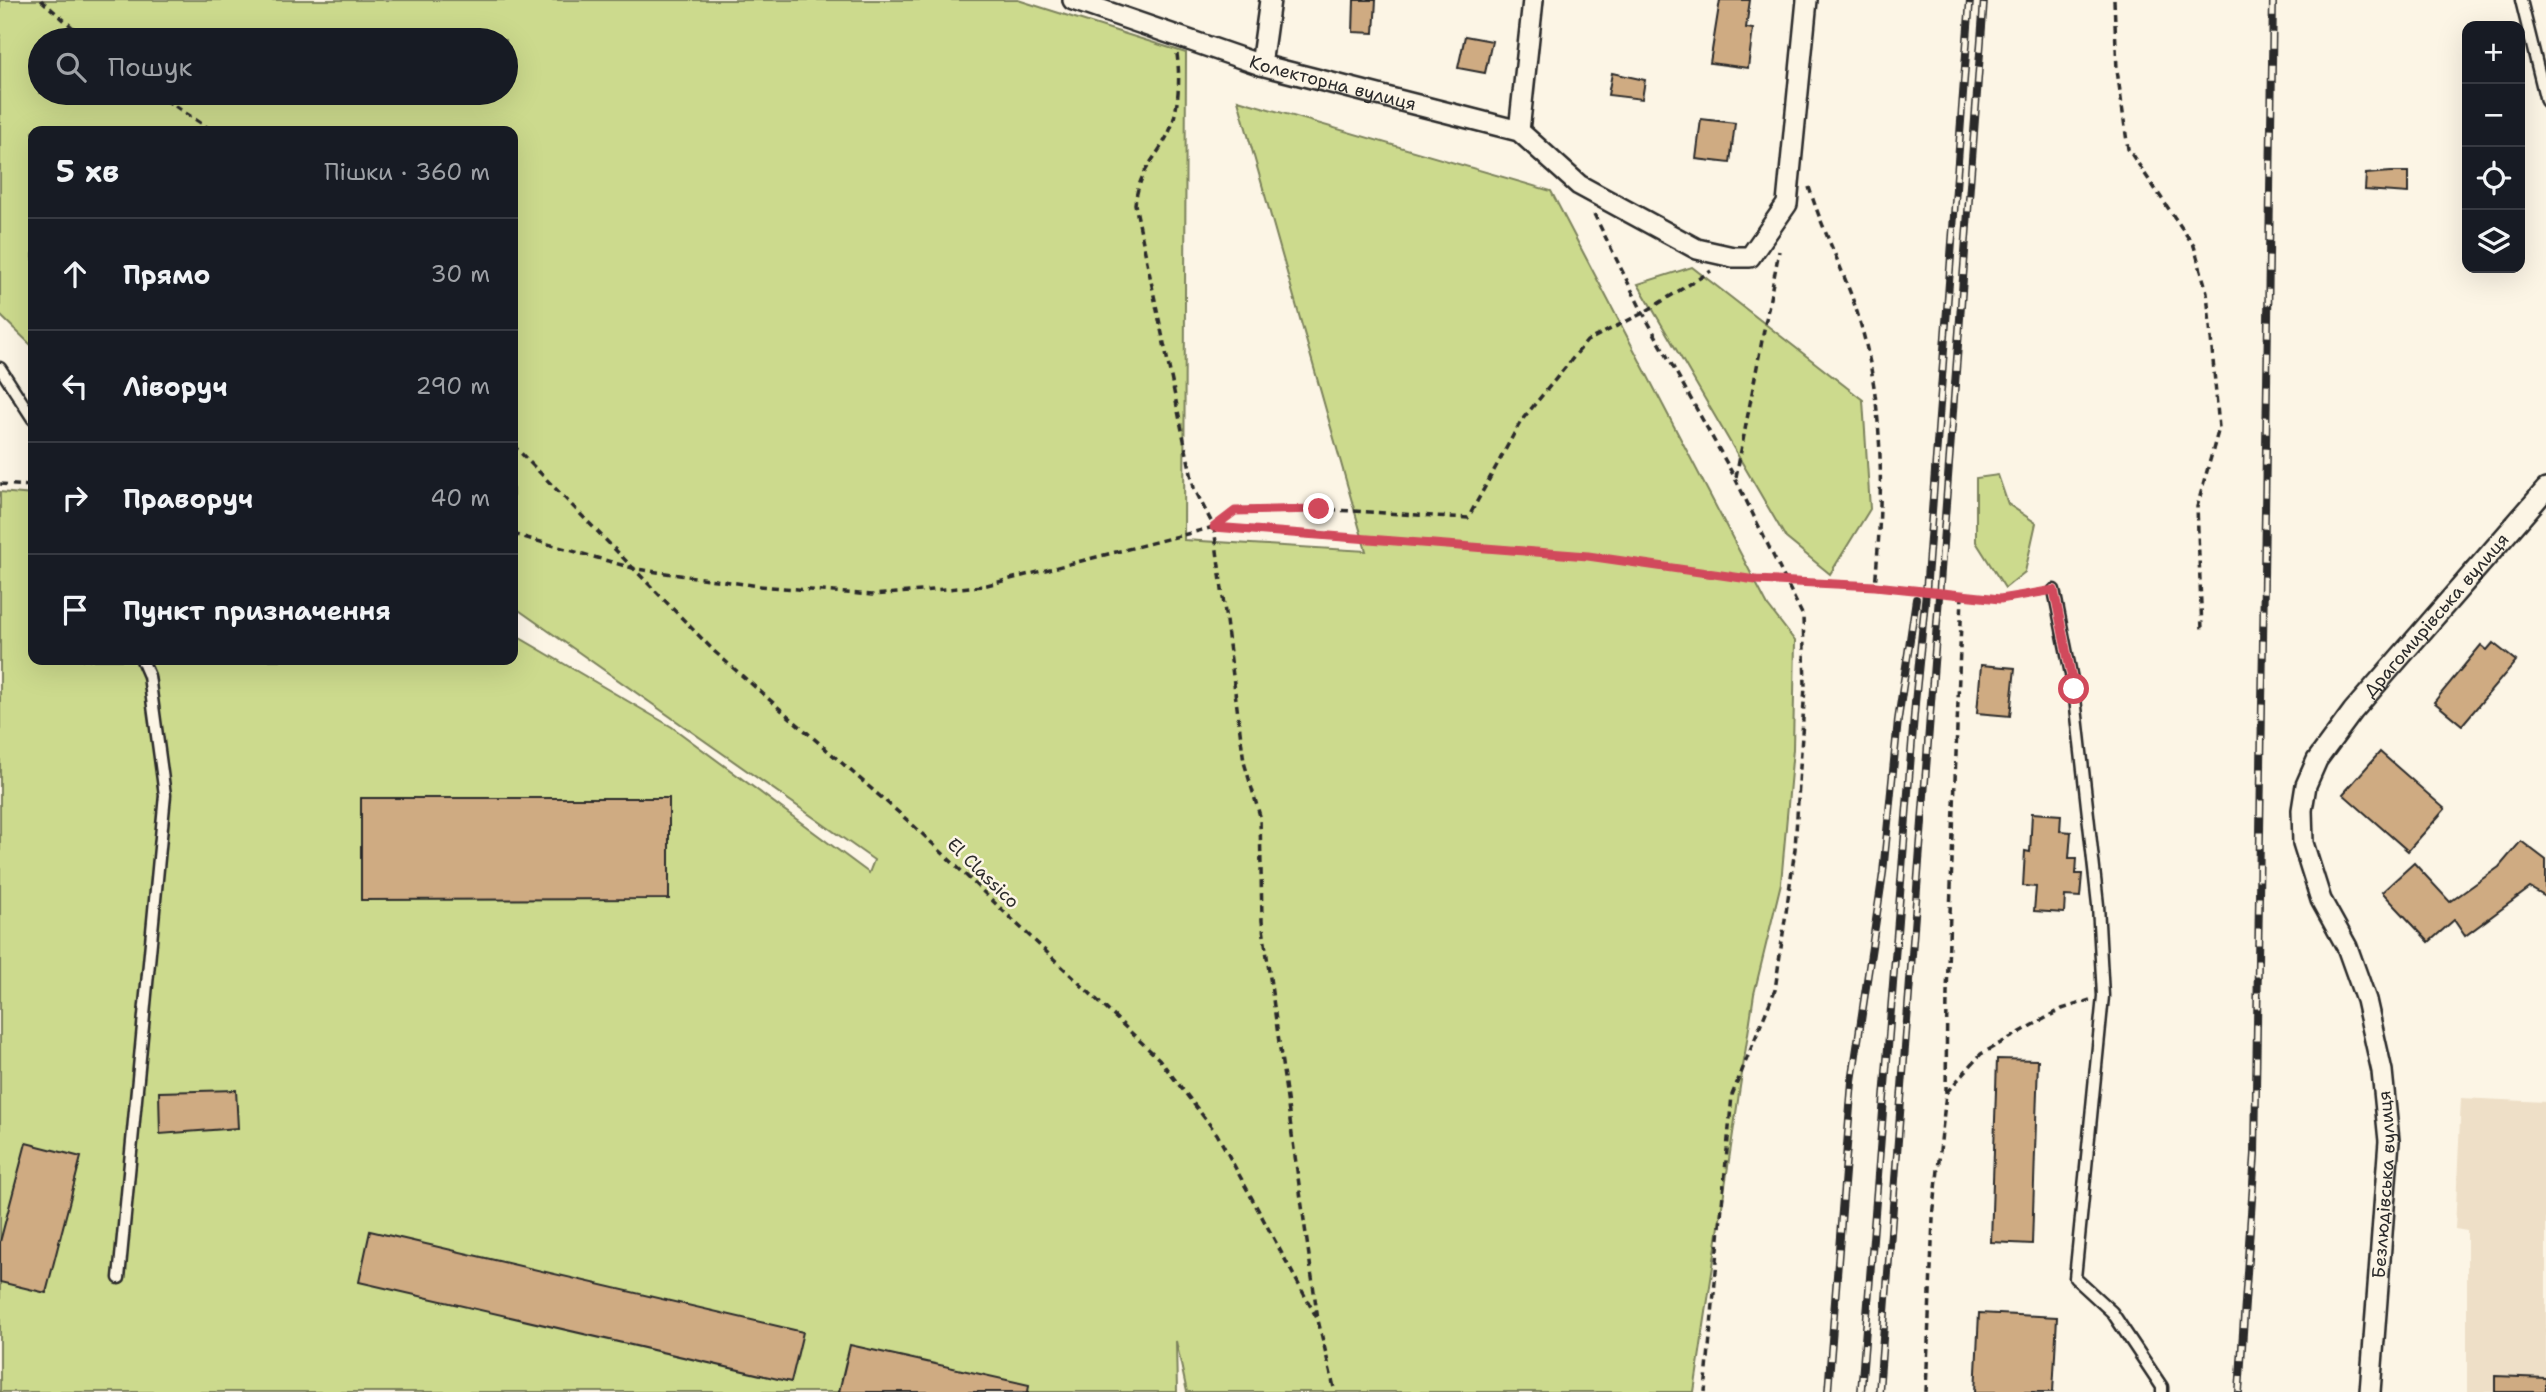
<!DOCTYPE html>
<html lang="uk">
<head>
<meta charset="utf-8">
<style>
	body { margin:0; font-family:"Shantell Sans",sans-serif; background:#20242c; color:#f1f3f6 }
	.controls { position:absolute; right:21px; top:21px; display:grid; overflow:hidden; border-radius:14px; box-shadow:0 7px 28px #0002 }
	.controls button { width:63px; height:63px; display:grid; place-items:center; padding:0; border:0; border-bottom:2px solid #363941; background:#171b24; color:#f1f3f6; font:35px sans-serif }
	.stop { position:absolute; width:21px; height:21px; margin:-16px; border:5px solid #d1495b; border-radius:50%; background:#fff }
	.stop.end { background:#d1495b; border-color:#fff; box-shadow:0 2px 7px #0008 }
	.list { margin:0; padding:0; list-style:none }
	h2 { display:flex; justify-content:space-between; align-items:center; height:91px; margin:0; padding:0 28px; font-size:30px }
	h2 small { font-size:23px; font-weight:400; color:#9ea1a6 }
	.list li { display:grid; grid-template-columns:46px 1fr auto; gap:21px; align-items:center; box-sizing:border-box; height:112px; padding:0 28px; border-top:2px solid #363941 }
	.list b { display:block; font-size:26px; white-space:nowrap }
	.list em { font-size:23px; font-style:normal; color:#9ea1a6 }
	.icon { flex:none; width:38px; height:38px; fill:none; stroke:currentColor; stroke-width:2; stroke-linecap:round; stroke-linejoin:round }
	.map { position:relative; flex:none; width:2546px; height:1392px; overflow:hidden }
	.search { position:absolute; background:#171b24; box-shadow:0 7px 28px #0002; left:28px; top:28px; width:490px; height:77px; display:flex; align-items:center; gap:18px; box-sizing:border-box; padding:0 24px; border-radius:38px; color:#9ea1a6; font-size:26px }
	.panel { position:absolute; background:#171b24; box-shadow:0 7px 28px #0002; left:28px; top:126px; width:490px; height:539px; border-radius:14px }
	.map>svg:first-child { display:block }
	.built { fill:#eedfc7 }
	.green { fill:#ccda8d; stroke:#7c825c; stroke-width:2; fill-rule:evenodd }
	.building { fill:#cfab82; stroke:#2b2b2b; stroke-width:2 }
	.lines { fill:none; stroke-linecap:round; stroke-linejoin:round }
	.service-casing { stroke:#2b2b2b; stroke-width:15 }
	.minor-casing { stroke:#2b2b2b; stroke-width:24 }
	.path { stroke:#2b2b2b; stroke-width:3.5; stroke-dasharray:7 5; stroke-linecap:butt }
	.service { stroke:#fcf5e5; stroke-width:10 }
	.minor { stroke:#fcf5e5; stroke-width:19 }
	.rail-casing { stroke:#2b2b2b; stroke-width:8 }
	.rail { stroke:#fcf5e5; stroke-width:5; stroke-dasharray:16; stroke-linecap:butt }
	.route { stroke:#d1495b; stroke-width:9 }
	.labels { text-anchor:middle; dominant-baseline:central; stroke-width:5; stroke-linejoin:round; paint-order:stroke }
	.street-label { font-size:18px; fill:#2b2b2b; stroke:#fcf5e5 }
</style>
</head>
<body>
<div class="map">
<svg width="2546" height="1392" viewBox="0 0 2546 1392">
	<rect width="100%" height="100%" fill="#fcf5e5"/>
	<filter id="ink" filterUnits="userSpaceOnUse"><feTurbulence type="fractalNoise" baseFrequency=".0143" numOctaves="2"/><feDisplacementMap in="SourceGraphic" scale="14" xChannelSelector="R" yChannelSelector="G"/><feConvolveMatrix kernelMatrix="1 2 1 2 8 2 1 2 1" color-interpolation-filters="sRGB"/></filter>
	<g filter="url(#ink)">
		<polygon class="built" points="2461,1098 2546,1102 2546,1392 2467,1392 2467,1231 2455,1229"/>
		<g class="green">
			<path d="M0 0H1018L1186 53 1184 540 1366 551 1238 100 1551 191 1768 606 1795 641 1793 749 1781 883 1754 994 1694 1392H1187L1176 1341 1177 1392H0V492L33 495V660H513V634L672 727 869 873 874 860 513 606V131H33V347L0 315ZM40 40H506V93H40Z"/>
			<polygon points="1692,267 1863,400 1870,509 1830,574 1786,538 1638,284"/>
			<polygon points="1998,475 2008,504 2036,523 2025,572 2005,588 1976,542 1976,478"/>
		</g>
		<g class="building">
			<polygon points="1354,0 1376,0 1374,33 1353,32"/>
			<polygon points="1720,0 1750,0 1746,28 1753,29 1748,68 1710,63"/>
			<polygon points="1465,36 1492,41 1485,73 1458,68"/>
			<polygon points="1612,73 1645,80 1642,99 1608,95"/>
			<polygon points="1701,119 1735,123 1730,163 1696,159"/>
			<polygon points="2391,172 2408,172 2408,193 2365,190 2366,174"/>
			<polygon points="2493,643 2516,661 2462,725 2434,702 2481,645 2487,650"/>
			<polygon points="1981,665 2015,668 2010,716 1977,713"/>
			<polygon points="2380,752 2445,809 2408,851 2343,794"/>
			<polygon points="361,798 669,798 669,899 361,900"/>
			<polygon points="2032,813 2061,815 2060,831 2071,832 2069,858 2077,858 2076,874 2082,874 2080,897 2065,896 2064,913 2034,911 2036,887 2023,886 2025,851 2030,852"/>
			<polygon points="2521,841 2546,860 2546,897 2530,888 2465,936 2454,920 2429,942 2382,892 2414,863 2450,902 2499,867"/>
			<polygon points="1997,1059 2038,1060 2032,1244 1991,1242"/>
			<polygon points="236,1090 238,1128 160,1134 159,1092"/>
			<polygon points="26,1143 81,1157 46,1293 0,1282 0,1242"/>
			<polygon points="370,1231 803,1332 791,1382 359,1282"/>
			<polygon points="1979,1313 2057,1317 2053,1392 1975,1392"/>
			<polygon points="850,1345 1029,1385 1028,1392 839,1392"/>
			<polygon points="2495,1376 2546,1378 2546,1392 2495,1392"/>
		</g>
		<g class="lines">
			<g class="service-casing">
				<g id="service">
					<polyline points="2521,0 2546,101"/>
					<polyline points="0,368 33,419"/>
					<polyline points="2054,590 2074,689 2098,905 2103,996 2075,1278 2112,1312 2162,1387 2162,1392"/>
					<polyline points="119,1278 165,795 149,676 142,660"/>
				</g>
			</g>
			<g class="minor-casing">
				<g id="minor">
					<path id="s1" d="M1073 0 1261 65 1519 131 1579 185 1697 249 1733 257H1750L1787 204 1807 0"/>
					<polyline points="1261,65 1270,0"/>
					<polyline points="1519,131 1533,0"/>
					<path id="s2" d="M2370 1392 2389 1141 2382 1071 2366 1000 2347 947 2321 900 2303 843 2302 810 2306 785 2317 760 2353 711 2546 489"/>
				</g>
			</g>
			<g class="path">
				<polyline points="41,0 87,40"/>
				<polyline points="2114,0 2117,70 2128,149 2194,246 2207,292 2219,428 2197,507 2202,630"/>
				<path d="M1177 54C1180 76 1179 103 1172 125 1160 157 1140 165 1135 204L1194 488 1214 527 1244 762 1260 816 1262 921 1318 1320"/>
				<polyline points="155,93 213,131"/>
				<path d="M1809 187C1823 233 1847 276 1860 322 1885 408 1883 497 1875 586"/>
				<polyline points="1594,214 1643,313 1735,478 1803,616 1805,686 1795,849 1775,990 1732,1095 1705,1392"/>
				<polyline points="513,445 715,652 914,826 1159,1059 1217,1134 1318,1320 1335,1392"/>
				<polyline points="1736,477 1779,251"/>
				<polyline points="0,484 33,486"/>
				<polyline points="1215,526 1235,511 1319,509 1468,518 1521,421 1587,341 1643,313 1711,271"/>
				<polyline points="513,534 636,569 759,586 872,595 983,586 1214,527 1588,556 1756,580 1875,586 2000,599 2041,592"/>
				<polyline points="1946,1093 1947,993 1962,595"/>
				<polyline points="1926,1392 1933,1218 1946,1093 1981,1054 2062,1009 2090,1000"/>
			</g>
			<use href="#service" class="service"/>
			<use href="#minor" class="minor"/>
			<g class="rail-casing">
				<g id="rail">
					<polyline points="1828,1392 1852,1081 1883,873 1898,720 1916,599"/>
					<polyline points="1861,1392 1915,703 1926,592 1970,0"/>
					<polyline points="1879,1392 1984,0"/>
					<polyline points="2239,1392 2255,1154 2273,0"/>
				</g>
			</g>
			<use href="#rail" class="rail"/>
		</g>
	</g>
	<g class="lines" filter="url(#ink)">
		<polyline class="route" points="1319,509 1235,511 1214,527 1588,556 1756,580 1875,586 2000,599 2054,590 2074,689"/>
	</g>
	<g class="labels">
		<g class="street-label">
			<text stroke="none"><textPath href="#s1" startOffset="273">Колекторна вулиця</textPath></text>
			<text stroke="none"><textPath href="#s2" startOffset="838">Драгомирівська вулиця</textPath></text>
			<text transform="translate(983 873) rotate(44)">El Classico</text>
			<text stroke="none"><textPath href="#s2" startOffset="208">Безлюдівська вулиця</textPath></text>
		</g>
	</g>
</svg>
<div class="controls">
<button>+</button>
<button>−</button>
<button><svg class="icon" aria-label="locate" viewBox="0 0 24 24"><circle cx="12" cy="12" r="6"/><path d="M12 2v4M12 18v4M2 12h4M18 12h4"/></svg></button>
<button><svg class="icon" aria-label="layers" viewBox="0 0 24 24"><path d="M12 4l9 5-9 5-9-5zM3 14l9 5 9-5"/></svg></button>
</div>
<div class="stop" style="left:2074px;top:689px"></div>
<div class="stop end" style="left:1319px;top:509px"></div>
<div class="search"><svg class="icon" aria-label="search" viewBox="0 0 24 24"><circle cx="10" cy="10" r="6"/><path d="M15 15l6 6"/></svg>Пошук</div>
<section class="panel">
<h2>5 хв<small>Пішки · 360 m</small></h2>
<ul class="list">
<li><svg class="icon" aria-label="ahead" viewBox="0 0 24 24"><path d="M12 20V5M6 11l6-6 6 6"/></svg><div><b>Прямо</b></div><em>30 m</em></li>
<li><svg class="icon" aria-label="left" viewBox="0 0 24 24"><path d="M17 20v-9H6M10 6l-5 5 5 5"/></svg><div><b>Ліворуч</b></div><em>290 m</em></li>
<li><svg class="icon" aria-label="right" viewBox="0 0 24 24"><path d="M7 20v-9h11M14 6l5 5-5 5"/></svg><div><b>Праворуч</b></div><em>40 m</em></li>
<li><svg class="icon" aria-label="arrive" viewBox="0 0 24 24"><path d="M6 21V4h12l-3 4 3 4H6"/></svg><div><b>Пункт призначення</b></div></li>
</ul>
</section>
</div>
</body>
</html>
